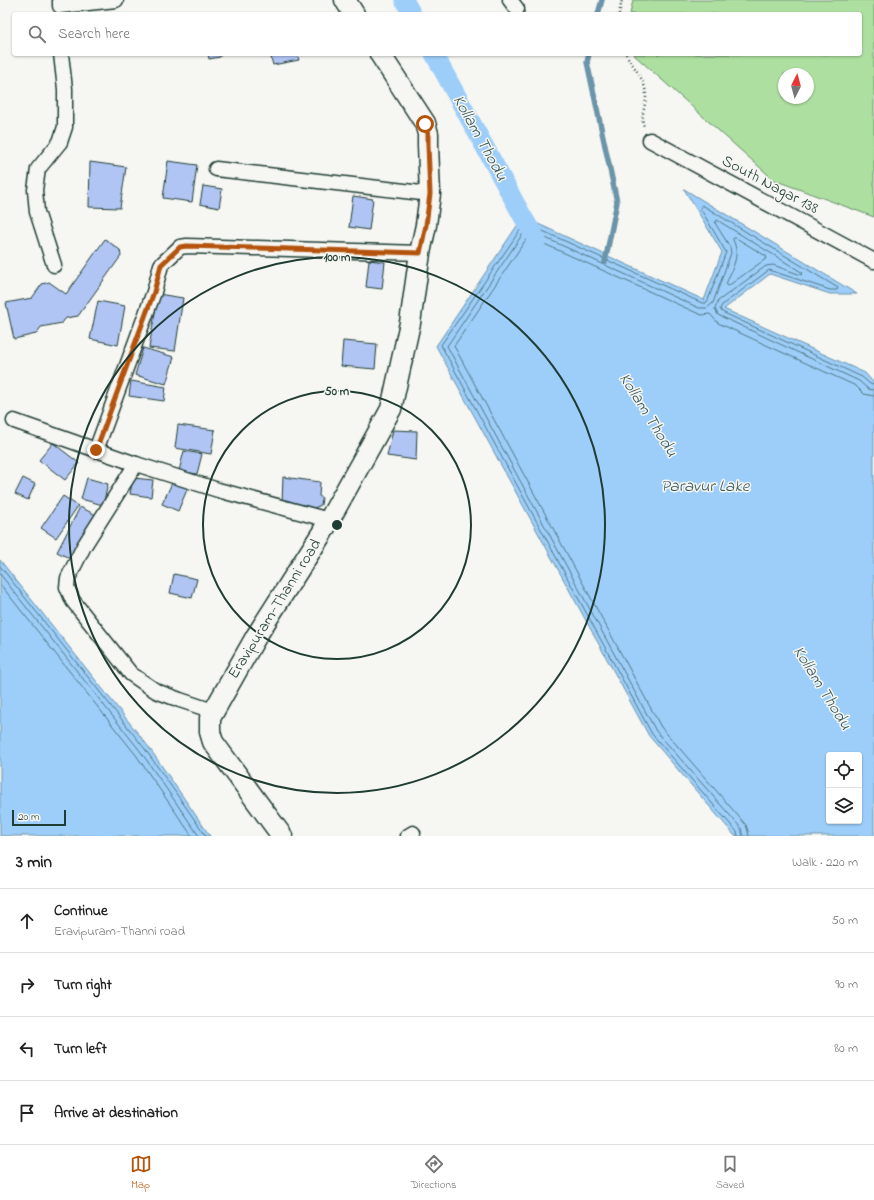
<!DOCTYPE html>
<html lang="en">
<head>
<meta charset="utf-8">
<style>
	body { margin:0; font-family:"Indie Flower",sans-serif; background:#f2f2f2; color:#222 }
	.controls { position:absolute; right:12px; bottom:12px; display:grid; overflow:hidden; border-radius:4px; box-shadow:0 1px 3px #0004 }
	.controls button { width:36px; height:36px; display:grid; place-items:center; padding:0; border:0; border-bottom:1px solid #e0e0e0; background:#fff; color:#222; font:20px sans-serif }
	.compass { position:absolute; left:778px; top:68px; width:36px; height:36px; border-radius:50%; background:#fff; box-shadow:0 1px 3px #0004; rotate:6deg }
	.scale { position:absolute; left:12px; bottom:10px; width:54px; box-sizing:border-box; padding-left:4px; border:2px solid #1f3d34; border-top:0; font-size:11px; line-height:14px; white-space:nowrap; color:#1f3d34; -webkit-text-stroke:3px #f6f6f2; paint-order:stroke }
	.stop { position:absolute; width:12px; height:12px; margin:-9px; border:3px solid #b45309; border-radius:50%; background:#fff }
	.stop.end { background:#b45309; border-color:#fff; box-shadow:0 1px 4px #0008 }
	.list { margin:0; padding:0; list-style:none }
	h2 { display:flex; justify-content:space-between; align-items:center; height:52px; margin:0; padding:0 16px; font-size:17px }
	h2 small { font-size:13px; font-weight:400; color:#767676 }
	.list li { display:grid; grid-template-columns:26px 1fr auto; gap:12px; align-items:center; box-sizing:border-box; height:64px; padding:0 16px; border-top:1px solid #e0e0e0 }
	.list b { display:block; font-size:15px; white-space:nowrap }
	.list p { margin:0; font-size:13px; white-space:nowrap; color:#767676 }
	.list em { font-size:13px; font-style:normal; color:#767676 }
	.icon { flex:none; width:22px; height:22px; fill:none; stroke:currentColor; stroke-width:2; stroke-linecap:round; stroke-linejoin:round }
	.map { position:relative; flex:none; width:874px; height:836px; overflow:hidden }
	.search { position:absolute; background:#fff; box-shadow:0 1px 3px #0004; left:12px; right:12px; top:12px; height:44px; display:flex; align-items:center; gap:10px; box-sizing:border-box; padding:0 14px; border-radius:4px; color:#767676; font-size:15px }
	.sheet { height:308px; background:#fff }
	nav { display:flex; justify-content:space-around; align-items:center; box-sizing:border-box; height:56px; border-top:1px solid #e0e0e0; background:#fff; font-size:11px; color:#767676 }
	nav a { display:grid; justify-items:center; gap:2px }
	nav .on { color:#b45309 }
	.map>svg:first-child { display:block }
	.green { fill:#addfa0; stroke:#668e6a; fill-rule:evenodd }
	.water { fill:#9dcef9; stroke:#6b94aa; fill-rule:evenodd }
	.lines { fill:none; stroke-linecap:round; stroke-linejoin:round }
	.shore { stroke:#517783; stroke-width:1 }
	.stream { stroke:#6b94aa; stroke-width:5.5 }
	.canal { stroke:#9dcef9; stroke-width:19 }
	.building { fill:#b1c5f4; stroke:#1f3d34 }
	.street-casing { stroke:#1f3d34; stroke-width:17 }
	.secondary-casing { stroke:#1f3d34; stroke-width:23 }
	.path { stroke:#1f3d34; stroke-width:2.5; stroke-dasharray:1 3; stroke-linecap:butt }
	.street { stroke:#f6f6f2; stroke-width:14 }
	.secondary { stroke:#f6f6f2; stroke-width:20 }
	.route { stroke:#b45309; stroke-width:5 }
	.ring { fill:none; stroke:#1f3d34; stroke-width:2 }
	.labels { text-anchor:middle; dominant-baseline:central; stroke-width:3; stroke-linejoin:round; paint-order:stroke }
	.street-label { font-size:16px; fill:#1f3d34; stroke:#f6f6f2 }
	.water-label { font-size:17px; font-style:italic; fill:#385a5b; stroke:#f6f6f2 }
	.centre { fill:#1f3d34; stroke:#f6f6f2; stroke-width:2 }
	.ring-label { font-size:12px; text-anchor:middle; font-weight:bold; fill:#1f3d34; stroke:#f6f6f2; stroke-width:3; stroke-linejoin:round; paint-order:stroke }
</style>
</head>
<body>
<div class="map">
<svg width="874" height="836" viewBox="0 0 874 836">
	<rect width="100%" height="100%" fill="#f6f6f2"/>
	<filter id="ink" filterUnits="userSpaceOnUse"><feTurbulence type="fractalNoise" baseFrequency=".025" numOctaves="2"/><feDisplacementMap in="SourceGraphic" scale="8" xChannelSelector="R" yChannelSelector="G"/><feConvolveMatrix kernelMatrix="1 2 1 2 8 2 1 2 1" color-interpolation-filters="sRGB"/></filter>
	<g filter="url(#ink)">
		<path class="green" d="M633 0H874V217L774 180 633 54H860V14H630ZM784 74H808V98H784Z"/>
		<g class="water">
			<path d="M684 189 857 294H830L770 274 724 309 865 373 874 383V836H735L649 736 436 346 523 217 704 300 722 252ZM829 755H859V821H829Z"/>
			<polygon points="0,560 148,746 210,836 0,836"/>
		</g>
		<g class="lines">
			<g class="shore">
				<path d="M734 238H736L766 256 767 258 728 286 726 284C732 269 741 255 733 240Z"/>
				<polyline points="0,566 145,749 206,836"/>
				<polyline points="0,574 141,752 199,836"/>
				<polyline points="0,584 136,755 192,836"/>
				<polyline points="738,836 737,832 652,734 441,345 525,223 702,303 706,303 708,300 726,252 700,208 702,205 838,288 837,290 830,290 769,270 722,305 720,309 722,312 862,377 870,384 874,385"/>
				<polyline points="743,836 741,828 656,731 447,346 526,229 699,308 707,308 713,303 731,253 730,247 715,223 717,220 803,273 801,275 773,265 766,266 718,301 715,309 718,315 859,381 868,389 874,390"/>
				<polyline points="749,836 748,831 746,825 661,727 454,346 527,238 529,237 697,313 702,315 710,314 718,323 856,386 864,394 874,396"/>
			</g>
			<g class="stream">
				<polyline points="598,14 602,0"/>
				<polyline points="589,54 587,62 617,202 605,262"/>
			</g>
			<g class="canal">
				<polyline points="404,0 412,14"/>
				<polyline points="434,54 523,217 537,240"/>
			</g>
		</g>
		<g class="building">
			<polygon points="208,54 220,54 220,57 209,59"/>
			<polygon points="270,54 297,54 299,60 273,65"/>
			<polygon points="168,161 197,165 192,202 163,198"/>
			<polygon points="90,162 126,167 120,208 89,207"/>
			<polygon points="203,186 222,189 219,208 200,204"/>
			<polygon points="353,196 373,199 369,230 349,227"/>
			<polygon points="105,239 120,250 121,256 78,316 66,318 62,323 41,327 36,334 14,339 6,303 32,298 42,284 49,282 66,294"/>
			<polygon points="369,260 385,262 382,289 366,287"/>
			<polygon points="158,294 183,298 175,351 149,348"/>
			<polygon points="98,301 125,306 118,345 90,339"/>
			<polygon points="343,341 377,344 375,369 341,366"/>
			<polygon points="143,348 174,357 166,384 135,375"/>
			<polygon points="131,381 166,387 164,401 129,396"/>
			<polygon points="178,425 215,430 211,454 175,448"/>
			<polygon points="393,430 417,431 416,460 387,456"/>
			<polygon points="53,443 79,463 65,480 39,460"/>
			<polygon points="184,451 202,454 197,474 179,471"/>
			<polygon points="283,477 320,482 319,496 322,498 321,505 312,509 282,503"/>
			<polygon points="23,478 35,484 28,500 15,494"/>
			<polygon points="87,478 108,484 103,505 81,499"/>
			<polygon points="133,478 153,480 151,497 130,494"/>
			<polygon points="174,479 189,485 178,511 162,504"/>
			<polygon points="63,496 78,506 56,538 41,528"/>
			<polygon points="80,507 96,515 73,560 57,552"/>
			<polygon points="174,574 197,579 192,598 170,593"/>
		</g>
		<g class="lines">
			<g class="street-casing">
				<g id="street">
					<polyline points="60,0 60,6 116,0"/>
					<polyline points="510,0 517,9"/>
					<polyline points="650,140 874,261"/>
					<polyline points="216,169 430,194"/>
					<polyline points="54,265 37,212 35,190 38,169 60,142 65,127 65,89 61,54"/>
					<polyline points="14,421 136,464 218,490 329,520"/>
					<polyline points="96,450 154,292 161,265 180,247 187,246 420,253"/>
					<polyline points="136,464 84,546 68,578 67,587 73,601 131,674 156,691 180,700 213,711"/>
					<polyline points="408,836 413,833"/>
				</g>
			</g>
			<g class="secondary-casing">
				<g id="secondary">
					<polyline points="345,0 354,14"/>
					<polyline points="282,836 213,742 210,732 210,718 257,635 322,533 391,409 410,323 420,253 426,225 430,194 428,145 428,134 425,123 380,54"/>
				</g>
			</g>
			<g class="path">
				<polyline points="619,14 622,0"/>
				<path d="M626 54C633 67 646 80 646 96 646 106 640 116 644 126"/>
			</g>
			<use href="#street" class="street"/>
			<use href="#secondary" class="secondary"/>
		</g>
	</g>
	<g class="lines" filter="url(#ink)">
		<polyline class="route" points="96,450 154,292 161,265 180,247 187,246 420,253 426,225 430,194 428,145 428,134 425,124"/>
	</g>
	<g class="ring">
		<circle cx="337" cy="525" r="134"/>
		<circle cx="337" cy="525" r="268"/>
	</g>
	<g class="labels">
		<g class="street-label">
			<text transform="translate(770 185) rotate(28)">South Nagar 138</text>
			<text transform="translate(275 609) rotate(-58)">Eravipuram-Thanni road</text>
		</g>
		<g class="water-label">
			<text transform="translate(480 138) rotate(61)">Kollam Thodu</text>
			<text transform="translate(648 415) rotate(58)">Kollam Thodu</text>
			<text x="705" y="486">Paravur Lake</text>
			<text transform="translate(822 688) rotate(58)">Kollam Thodu</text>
		</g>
	</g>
	<circle cx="337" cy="525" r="6" class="centre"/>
	<g class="ring-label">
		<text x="337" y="261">100 m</text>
		<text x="337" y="395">50 m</text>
	</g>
</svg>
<div class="controls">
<button><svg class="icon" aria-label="locate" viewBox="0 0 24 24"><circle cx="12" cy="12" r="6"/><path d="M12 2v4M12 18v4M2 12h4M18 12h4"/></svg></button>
<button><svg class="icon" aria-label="layers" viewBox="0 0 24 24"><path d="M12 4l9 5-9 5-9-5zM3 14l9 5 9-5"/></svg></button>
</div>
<svg class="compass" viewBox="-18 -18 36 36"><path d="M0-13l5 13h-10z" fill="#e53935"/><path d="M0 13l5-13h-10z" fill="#767676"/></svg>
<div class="scale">20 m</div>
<div class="stop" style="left:425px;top:124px"></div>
<div class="stop end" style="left:96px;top:450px"></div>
<div class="search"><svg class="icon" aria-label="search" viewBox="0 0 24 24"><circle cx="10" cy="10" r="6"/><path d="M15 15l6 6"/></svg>Search here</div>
</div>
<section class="sheet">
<h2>3 min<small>Walk · 220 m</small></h2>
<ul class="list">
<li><svg class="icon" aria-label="ahead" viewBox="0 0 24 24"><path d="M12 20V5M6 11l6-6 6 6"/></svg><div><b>Continue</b><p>Eravipuram-Thanni road</p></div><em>50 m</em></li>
<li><svg class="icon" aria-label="right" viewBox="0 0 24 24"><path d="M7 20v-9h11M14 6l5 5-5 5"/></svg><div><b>Turn right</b></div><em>90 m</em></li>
<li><svg class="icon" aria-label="left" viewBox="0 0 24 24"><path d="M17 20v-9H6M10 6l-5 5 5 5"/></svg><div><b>Turn left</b></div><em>80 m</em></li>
<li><svg class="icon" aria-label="arrive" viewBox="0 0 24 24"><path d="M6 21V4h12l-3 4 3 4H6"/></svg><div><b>Arrive at destination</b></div></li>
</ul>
</section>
<nav>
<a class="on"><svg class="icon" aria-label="map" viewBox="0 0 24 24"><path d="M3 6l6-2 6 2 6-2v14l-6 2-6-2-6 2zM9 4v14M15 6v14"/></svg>Map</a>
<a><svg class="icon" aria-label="directions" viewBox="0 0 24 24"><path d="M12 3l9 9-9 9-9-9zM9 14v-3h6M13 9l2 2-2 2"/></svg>Directions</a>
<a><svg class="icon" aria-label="saved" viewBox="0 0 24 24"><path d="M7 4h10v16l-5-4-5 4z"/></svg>Saved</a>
</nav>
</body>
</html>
